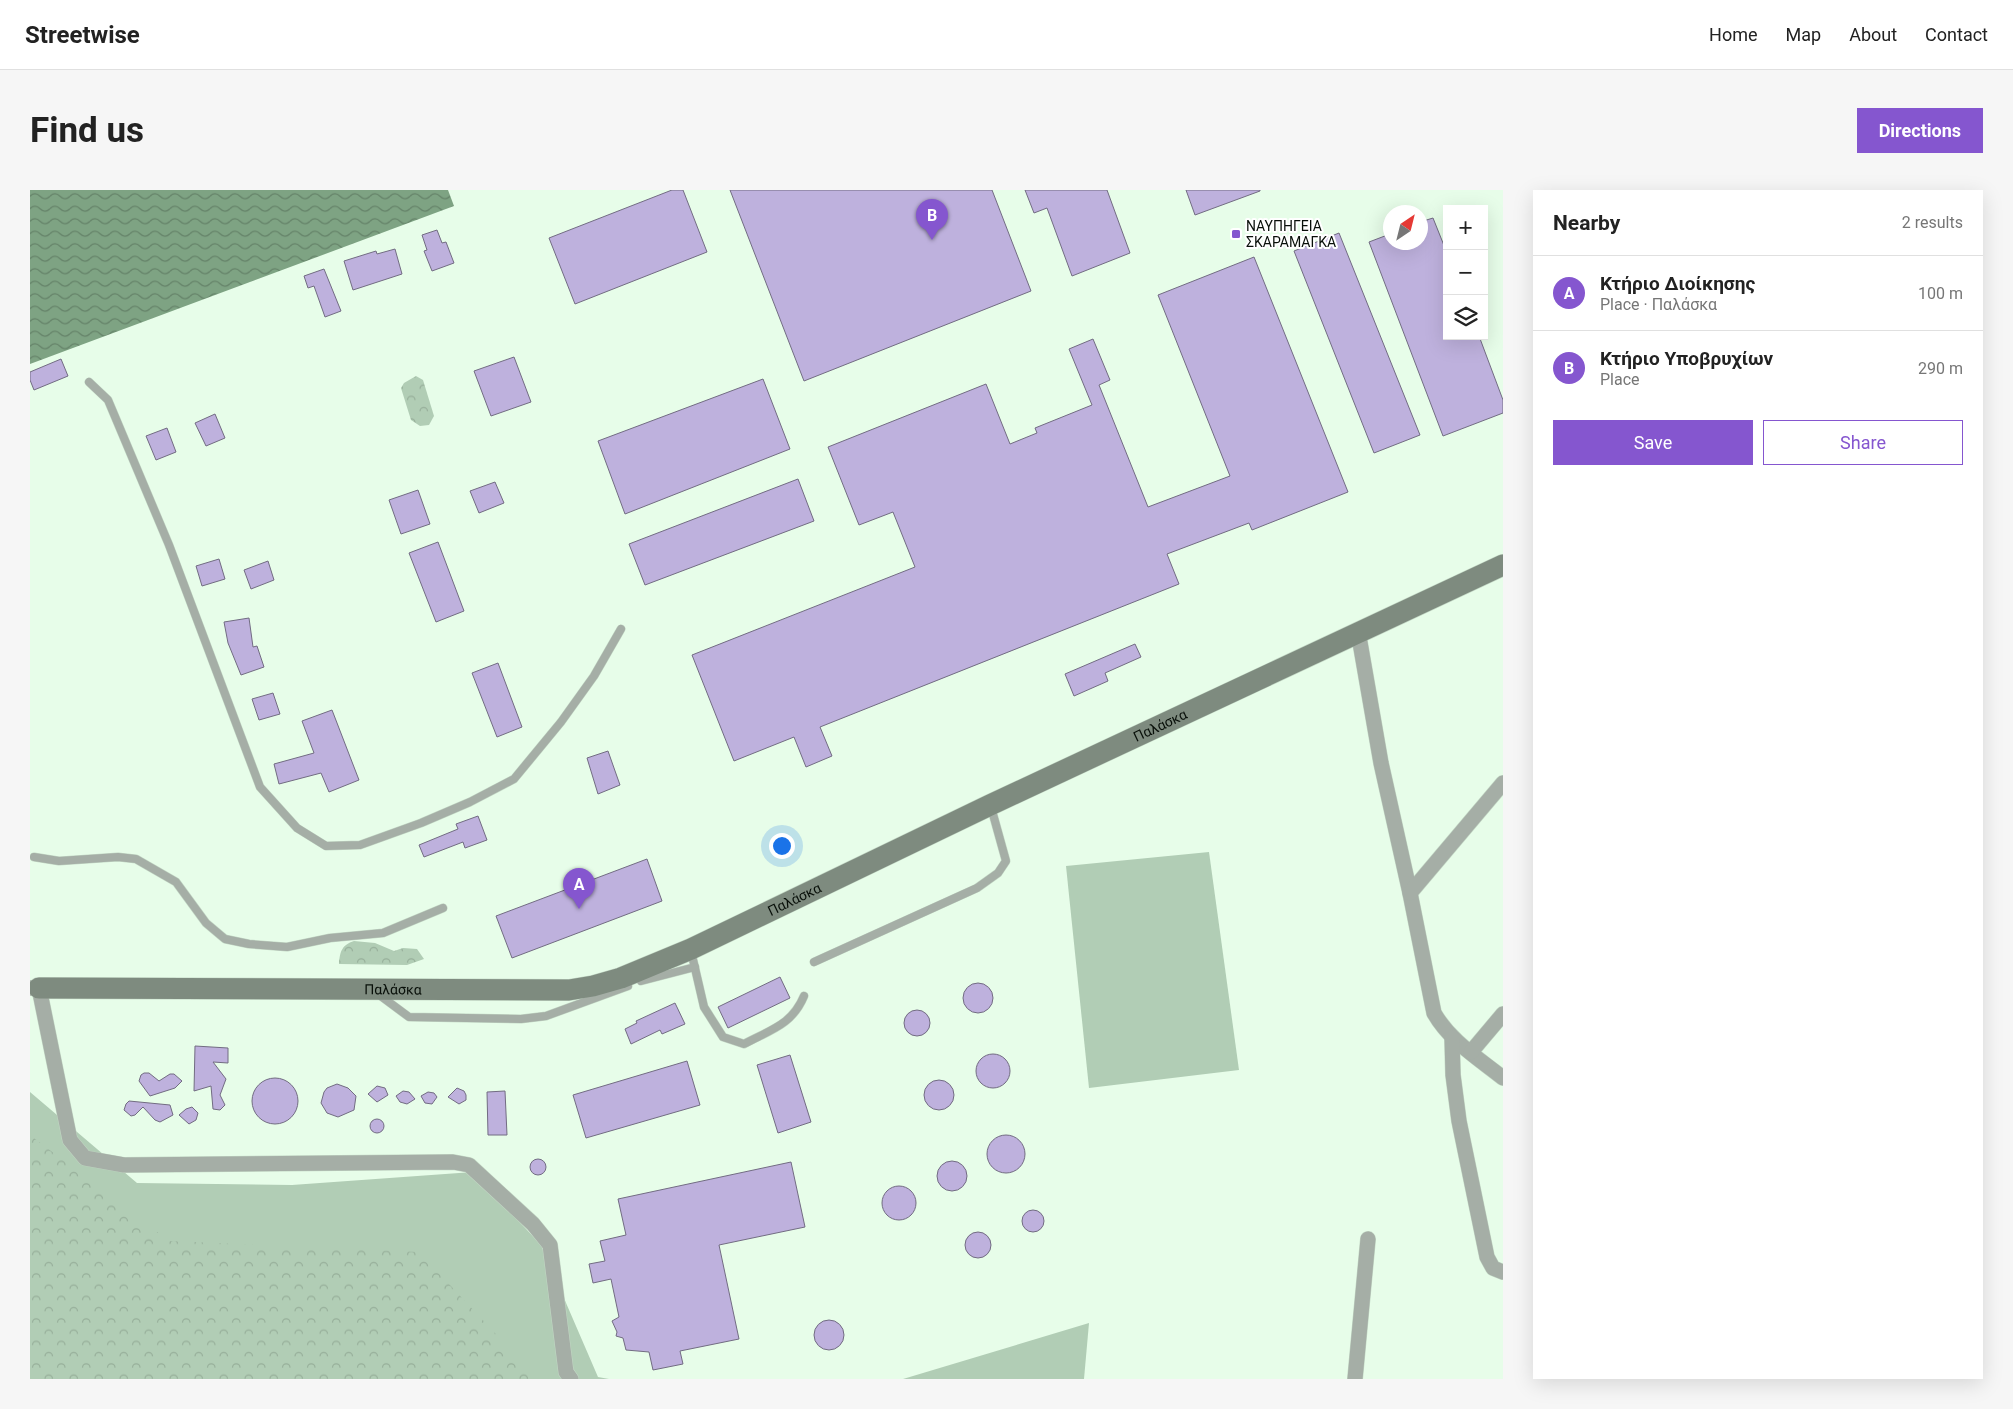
<!DOCTYPE html>
<html lang="en">
<head>
<meta charset="utf-8">
<style>
	body { margin:0; font-family:Roboto,sans-serif; background:#f6f6f6; color:#222 }
	.controls { position:absolute; right:15px; top:15px; display:grid; overflow:hidden; border-radius:0px; box-shadow:0 5px 20px #0002 }
	.controls button { width:45px; height:45px; display:grid; place-items:center; padding:0; border:0; border-bottom:1px solid #e0e0e0; background:#fff; color:#222; font:25px sans-serif }
	.compass { position:absolute; left:1353px; top:15px; width:45px; height:45px; border-radius:50%; background:#fff; box-shadow:0 5px 20px #0002; rotate:35deg }
	.you { position:absolute; left:751px; top:655px; width:18px; height:18px; margin:-12px; border:4px solid #fff; border-radius:50%; background:#1a73e8; box-shadow:0 0 0 8px #1a73e833 }
	.badge { display:grid; place-items:center; width:32px; height:32px; border-radius:50%; background:#8556cf; color:#fff; font-size:16px; font-weight:700 }
	.pin { position:absolute; translate:-50% -41px; filter:drop-shadow(0 1px 2px #0008) }
	.pin::after { content:''; position:absolute; top:26px; width:18px; height:15px; background:inherit; clip-path:polygon(0 0,100% 0,50% 100%) }
	.list { margin:0; padding:0; list-style:none }
	h2 { display:flex; justify-content:space-between; align-items:center; height:65px; margin:0; padding:0 20px; font-size:21px }
	h2 small { font-size:16px; font-weight:400; color:#767676 }
	.list li { display:grid; grid-template-columns:32px 1fr auto; gap:15px; align-items:center; box-sizing:border-box; height:75px; padding:0 20px; border-top:1px solid #e0e0e0 }
	.list b { display:block; font-size:19px; white-space:nowrap }
	.list p { margin:0; font-size:16px; white-space:nowrap; color:#767676 }
	.list em { font-size:16px; font-style:normal; color:#767676 }
	.actions { display:flex; gap:10px; padding:15px 20px }
	.actions a { flex:1; padding:11px 0; border:1px solid #8556cf; border-radius:0px; text-align:center; font-size:18px; color:#8556cf }
	.actions .main { background:#8556cf; color:#fff }
	.icon { flex:none; width:28px; height:28px; fill:none; stroke:currentColor; stroke-width:2; stroke-linecap:round; stroke-linejoin:round }
	.map { position:relative; flex:none; width:1473px; height:1189px; overflow:hidden; border-radius:0px }
	header { display:flex; align-items:center; gap:30px; box-sizing:border-box; height:70px; padding:0 25px; background:#fff; border-bottom:1px solid #e0e0e0 }
	header strong { font-size:24px }
	nav { display:flex; gap:28px; margin-inline-start:auto; font-size:18px }
	.intro { display:flex; align-items:center; justify-content:space-between; box-sizing:border-box; height:120px; padding:0 30px }
	h1 { margin:0; font-size:35px }
	.button { padding:12px 22px; border-radius:0px; background:#8556cf; color:#fff; font-size:18px; font-weight:700 }
	main { display:flex; gap:30px; padding:0 30px }
	aside { flex:1; background:#fff; border-radius:0px; box-shadow:0 5px 20px #0002 }
	.map>svg:first-child { display:block }
	.grass { fill:#b1cdb5 }
	.forest { fill:url(#forest-crowns) }
	.water { fill:url(#water-waves) }
	.building { fill:#beb1dd; stroke:#726c82 }
	.lines { fill:none; stroke-linecap:round; stroke-linejoin:round }
	.lane-casing { stroke:#c3d7c5; stroke-width:9 }
	.street-casing { stroke:#c3d7c5; stroke-width:16 }
	.secondary-casing { stroke:#c3d7c5; stroke-width:22 }
	.lane { stroke:#a5aea6; stroke-width:8 }
	.street { stroke:#a5aea6; stroke-width:15 }
	.secondary { stroke:#7e8b7f; stroke-width:21 }
	.poi-dot { fill:#8556cf; stroke:#fff; stroke-width:2 }
	.labels { text-anchor:middle; dominant-baseline:central; stroke-width:4; stroke-linejoin:round; paint-order:stroke }
	.poi-label { font-size:14px; fill:#080f09; stroke:#fff; text-anchor:start }
	.street-label { font-size:14px; fill:#080f09; stroke:#fff }
</style>
</head>
<body>
<header>
<strong>Streetwise</strong>
<nav><a>Home</a><a>Map</a><a>About</a><a>Contact</a></nav>
</header>
<div class="intro"><h1>Find us</h1><a class="button">Directions</a></div>
<main>
<div class="map">
<svg width="1473" height="1189" viewBox="0 0 1473 1189">
	<defs>
		<pattern id="forest-crowns" width="20" height="18" patternUnits="userSpaceOnUse" patternTransform="scale(1.25)"><rect width="20" height="18" fill="#b1cdb5"/><path d="M2 6a3 3 0 1 1 6 0M12 15a3 3 0 1 1 6 0" fill="none" stroke="#97af9a"/></pattern>
		<pattern id="water-waves" width="16" height="10" patternUnits="userSpaceOnUse" patternTransform="scale(1.25)"><rect width="16" height="10" fill="#7ea383"/><path d="M0 5q4-4 8 0t8 0" fill="none" stroke="#658369"/></pattern>
	</defs>
	<rect width="100%" height="100%" fill="#e7fde9"/>
	<g class="grass">
		<polygon points="1179,662 1209,880 1059,898 1036,676"/>
		<polygon points="0,902 107,993 262,995 443,982 511,1055 568,1187 579,1189 0,1189"/>
		<polygon points="1059,1133 1054,1189 873,1189"/>
	</g>
	<g class="forest">
		<polygon points="386,186 393,190 404,226 399,235 390,236 381,230 371,198 374,193"/>
		<path d="M324 751 345 753 364 761 373 758 387 759 394 769 377 775 309 774C310 761 312 755 324 751Z"/>
		<polygon points="0,945 139,1051 389,1062 508,1189 0,1189"/>
	</g>
	<polygon class="water" points="0,0 418,0 424,16 0,174"/>
	<g class="building">
		<polygon points="642,0 653,0 677,62 545,114 519,48"/>
		<polygon points="700,0 962,0 1001,101 774,191"/>
		<polygon points="995,0 1077,0 1100,63 1042,86 1017,18 1004,23"/>
		<polygon points="1156,0 1230,0 1230,1 1165,25"/>
		<polygon points="1403,28 1417,63 1417,146 1449,146 1473,210 1473,223 1413,246 1339,52 1360,44 1360,52 1390,52 1390,32"/>
		<polygon points="407,40 412,53 416,52 424,73 402,81 394,61 397,60 392,45"/>
		<polygon points="1309,43 1390,245 1344,263 1264,61"/>
		<polygon points="365,59 372,84 323,100 314,71 346,61 347,64"/>
		<polygon points="1224,67 1318,302 1222,340 1219,333 1137,364 1149,394 790,537 802,566 776,577 764,547 704,571 662,465 885,377 863,322 829,335 798,257 956,194 980,254 1007,243 1005,238 1062,215 1039,159 1063,149 1080,190 1069,195 1118,317 1200,286 1128,105"/>
		<polygon points="294,79 311,121 295,127 284,96 278,98 274,86"/>
		<polygon points="484,167 501,212 461,226 444,181"/>
		<polygon points="31,169 38,186 4,200 0,190 0,182"/>
		<polygon points="733,189 760,259 595,324 568,251"/>
		<polygon points="185,224 195,248 176,256 165,233"/>
		<polygon points="137,238 146,262 126,270 116,246"/>
		<polygon points="768,289 784,331 615,395 599,354"/>
		<polygon points="465,292 474,313 449,323 440,301"/>
		<polygon points="388,300 400,334 371,344 359,310"/>
		<polygon points="408,352 434,421 406,432 379,363"/>
		<polygon points="189,369 195,389 172,396 166,376"/>
		<polygon points="238,371 244,390 221,399 214,380"/>
		<polygon points="219,428 223,457 227,456 234,477 211,485 198,453 194,432"/>
		<polygon points="1105,454 1111,467 1075,483 1078,491 1044,506 1035,484"/>
		<polygon points="468,473 492,537 467,547 442,483"/>
		<polygon points="243,503 250,524 229,530 222,509"/>
		<polygon points="302,520 329,590 299,602 291,583 249,594 244,574 284,563 272,531"/>
		<polygon points="578,561 590,595 568,604 557,568"/>
		<polygon points="448,626 457,650 435,658 433,652 394,667 389,655 428,639 426,634"/>
		<polygon points="617,669 632,711 482,768 466,726"/>
		<polygon points="750,787 760,808 698,838 688,817"/>
		<circle cx="948" cy="808" r="15"/>
		<polygon points="645,813 655,834 632,844 630,840 601,854 595,839 607,833 606,831"/>
		<circle cx="887" cy="833" r="13"/>
		<polygon points="165,856 198,858 198,873 183,872 196,889 190,905 195,915 190,920 183,919 181,896 164,901"/>
		<circle cx="963" cy="881" r="17"/>
		<polygon points="760,865 781,932 748,943 727,875"/>
		<polygon points="657,871 670,915 556,948 543,905"/>
		<polygon points="114,883 119,883 129,891 140,884 144,884 152,891 145,898 120,906 109,891 111,885"/>
		<circle cx="245" cy="911" r="23"/>
		<circle cx="909" cy="905" r="15"/>
		<polygon points="307,894 318,898 326,906 324,920 308,927 297,923 291,913 294,902 297,898"/>
		<polygon points="347,896 355,898 358,905 347,912 338,904"/>
		<polygon points="427,898 434,901 436,905 436,910 429,914 418,907"/>
		<polygon points="373,901 379,902 385,909 377,914 370,912 366,906"/>
		<polygon points="475,901 477,945 458,945 457,902"/>
		<polygon points="398,902 404,903 407,907 402,914 395,913 391,906"/>
		<polygon points="99,911 140,915 143,925 130,932 125,930 113,917 105,925 101,926 94,920 96,914"/>
		<polygon points="162,917 168,923 166,930 159,934 149,925 156,919"/>
		<circle cx="347" cy="936" r="7"/>
		<circle cx="976" cy="964" r="19"/>
		<circle cx="508" cy="977" r="8"/>
		<circle cx="922" cy="986" r="15"/>
		<polygon points="761,972 775,1037 689,1055 709,1149 650,1161 653,1174 623,1180 619,1162 596,1160 593,1148 586,1146 587,1142 582,1131 589,1127 581,1089 563,1093 559,1074 575,1071 570,1051 596,1045 588,1009"/>
		<circle cx="869" cy="1013" r="17"/>
		<circle cx="1003" cy="1031" r="11"/>
		<circle cx="948" cy="1055" r="13"/>
		<circle cx="799" cy="1145" r="15"/>
	</g>
	<g class="lines">
		<g class="lane-casing">
			<g id="lane">
				<polyline points="59,192 78,210 139,355 230,597 267,638 296,656 330,655 391,633 440,612 484,589 531,532 564,486 591,439"/>
				<polyline points="4,667 29,671 88,667 106,669 146,692 176,733 195,749 219,754 257,757 300,748 353,743 413,718"/>
				<path d="M661 761 674 817 693 847 714 854C740 840 762 835 774 806"/>
				<polyline points="784,772 947,698 968,683 976,671 961,617"/>
				<polyline points="611,791 665,777"/>
				<polyline points="348,804 379,827 491,829 516,826 598,796"/>
			</g>
		</g>
		<g class="street-casing">
			<g id="street">
				<path d="M1328 441 1351 573 1380 703 1404 823C1420 851 1448 868 1473 888"/>
				<polyline points="1380,703 1473,593"/>
				<polyline points="0,798 9,798 40,950 55,968 94,975 423,972 439,975 503,1034 520,1055 536,1182 541,1189"/>
				<polyline points="1422,848 1423,885 1429,931 1457,1067 1463,1078 1473,1082"/>
				<polyline points="1441,862 1473,824"/>
				<polyline points="1325,1189 1338,1049"/>
			</g>
		</g>
		<g class="secondary-casing">
			<g id="secondary">
				<path id="s1" d="M9 798 539 800 563 796 591 788 661 759 960 615 1473 375"/>
			</g>
		</g>
		<use href="#lane" class="lane"/>
		<use href="#street" class="street"/>
		<use href="#secondary" class="secondary"/>
	</g>
	<rect class="poi-dot" x="1201" y="39" width="10" height="10" rx="2.5"/>
	<g class="labels">
		<g class="poi-label">
			<text x="1216" y="36">ΝΑΥΠΗΓΕΙΑ<tspan x="1216" dy="16">ΣΚΑΡΑΜΑΓΚΑ</tspan></text>
		</g>
		<g class="street-label">
			<text stroke="none"><textPath href="#s1" startOffset="1179">Παλάσκα</textPath></text>
			<text stroke="none"><textPath href="#s1" startOffset="774">Παλάσκα</textPath></text>
			<text stroke="none"><textPath href="#s1" startOffset="354">Παλάσκα</textPath></text>
		</g>
	</g>
</svg>
<div class="controls">
<button>+</button>
<button>−</button>
<button><svg class="icon" aria-label="layers" viewBox="0 0 24 24"><path d="M12 4l9 5-9 5-9-5zM3 14l9 5 9-5"/></svg></button>
</div>
<svg class="compass" viewBox="-18 -18 36 36"><path d="M0-13l5 13h-10z" fill="#e53935"/><path d="M0 13l5-13h-10z" fill="#767676"/></svg>
<div class="you"></div>
<div class="pin badge" style="left:549px;top:719px">A</div>
<div class="pin badge" style="left:902px;top:50px">B</div>
</div>
<aside>
<h2>Nearby<small>2 results</small></h2>
<ul class="list">
<li><span class="badge">A</span><div><b>Κτήριο Διοίκησης</b><p>Place · Παλάσκα</p></div><em>100 m</em></li>
<li><span class="badge">B</span><div><b>Κτήριο Υποβρυχίων</b><p>Place</p></div><em>290 m</em></li>
</ul>
<div class="actions"><a class="main">Save</a><a>Share</a></div>
</aside>
</main>
</body>
</html>
